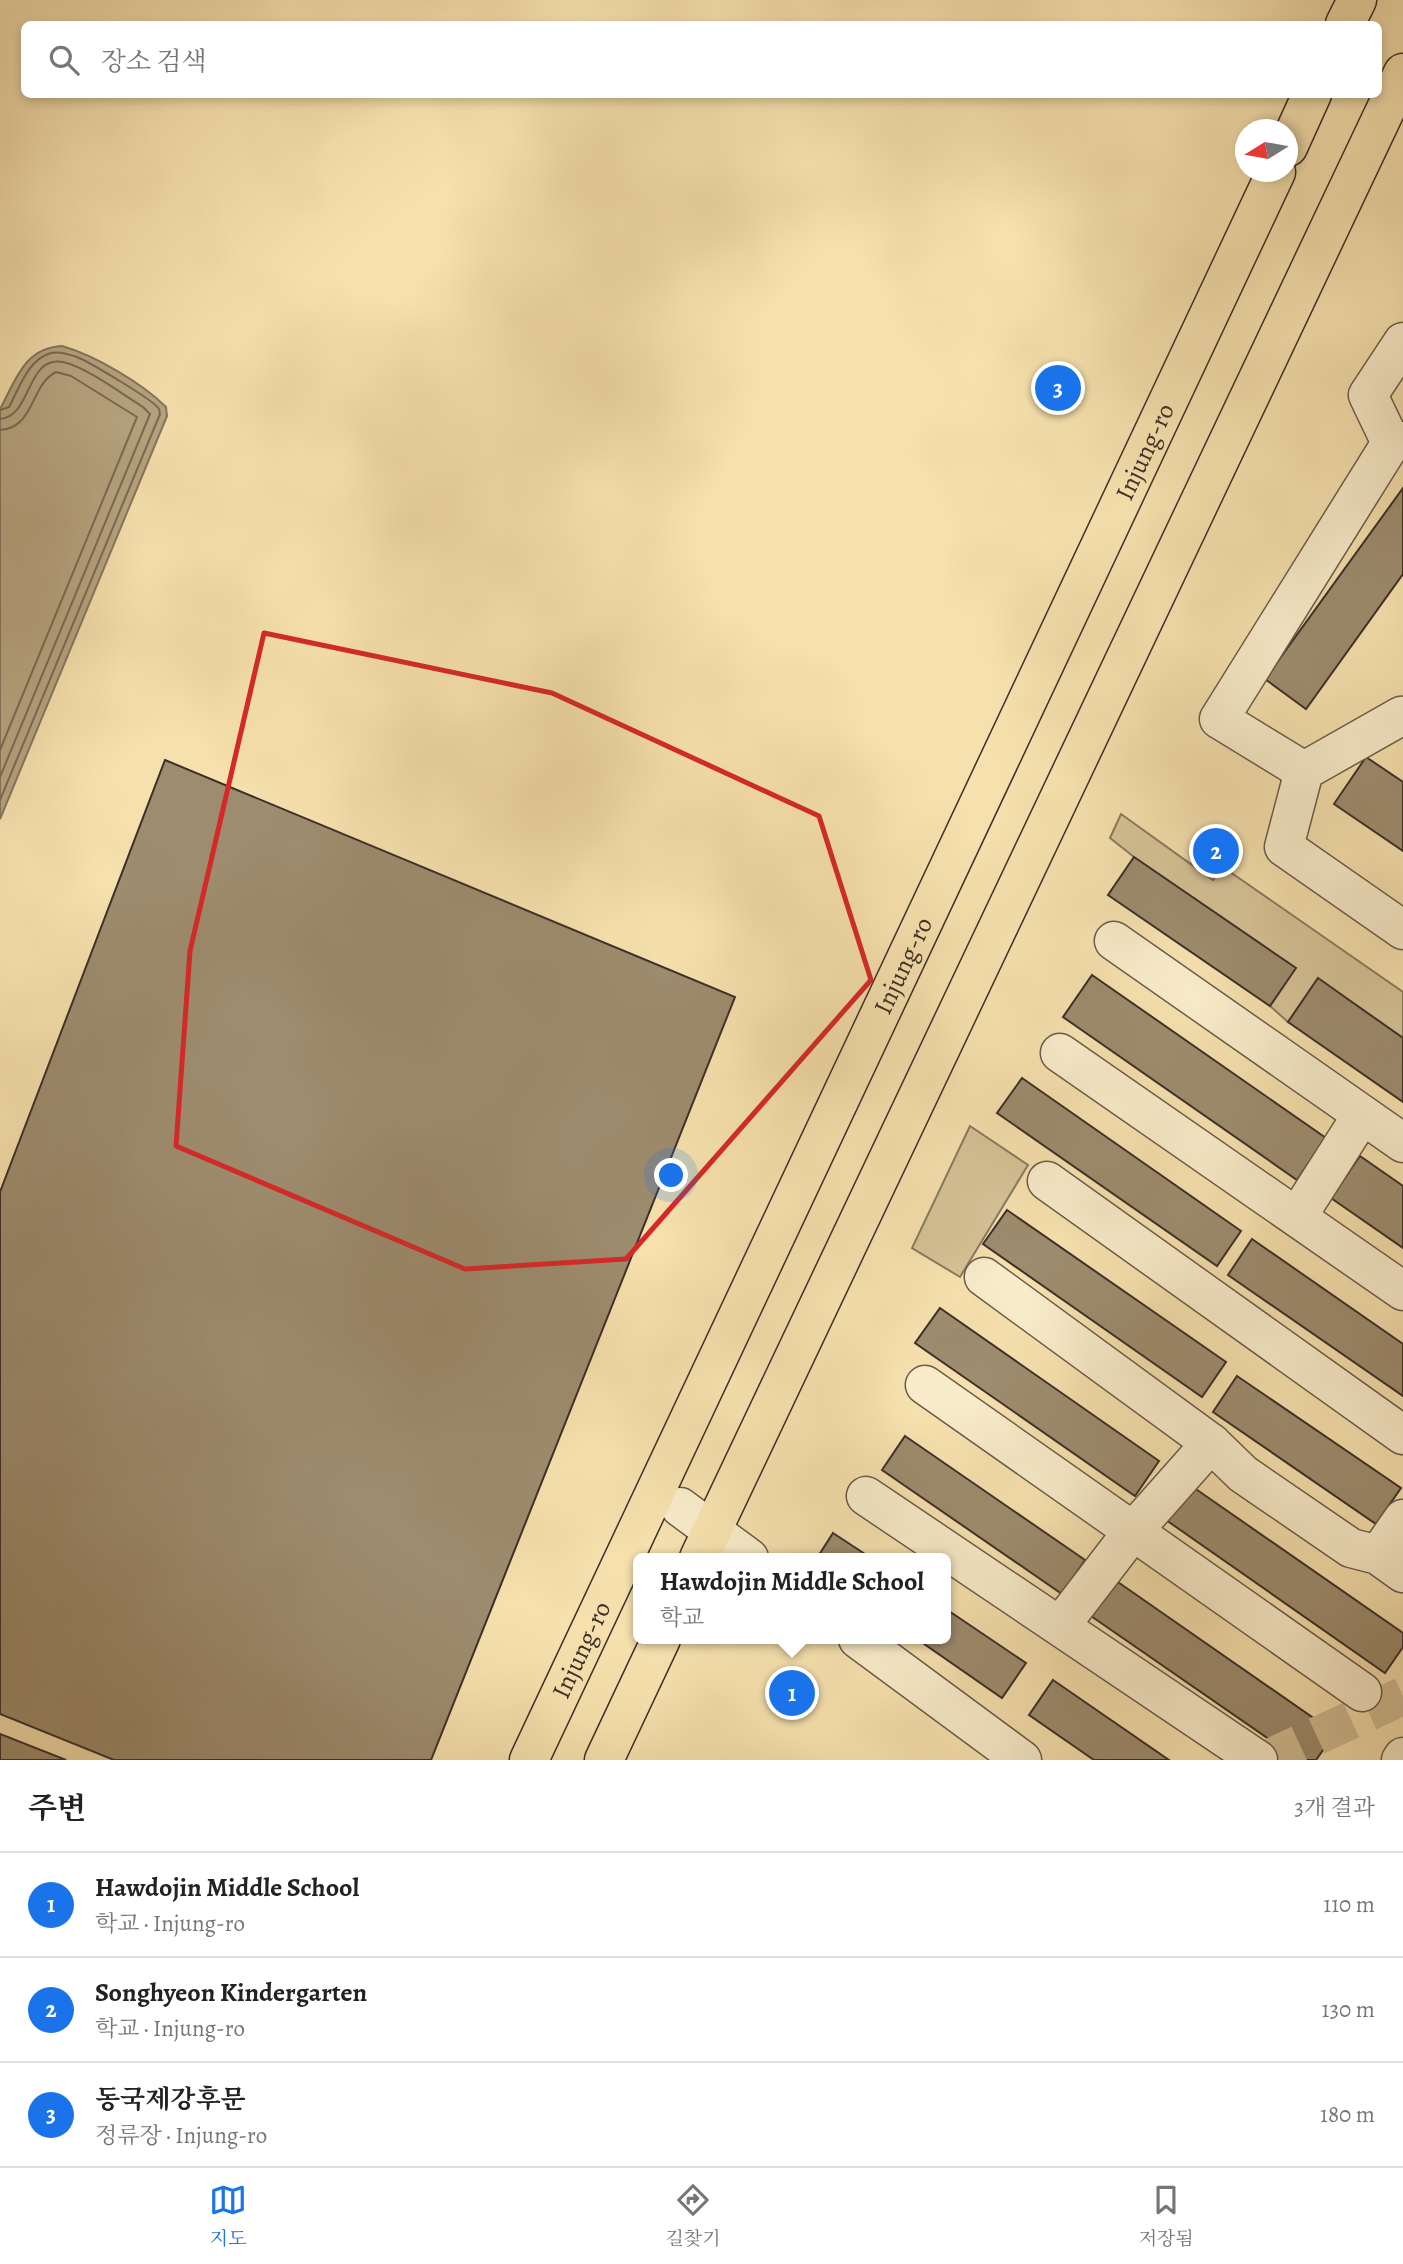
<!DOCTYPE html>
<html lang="ko">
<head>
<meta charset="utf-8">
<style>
	body { margin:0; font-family:Alegreya,"Noto Serif KR",serif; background:#f2f2f2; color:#222 }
	.compass { position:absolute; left:1235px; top:119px; width:63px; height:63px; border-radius:50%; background:#fff; box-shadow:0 4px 10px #0003; rotate:259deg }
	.you { position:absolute; left:672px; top:1176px; width:24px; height:24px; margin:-18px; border:5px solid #fff; border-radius:50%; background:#1a73e8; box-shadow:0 0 0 10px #1a73e833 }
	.badge { display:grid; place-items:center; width:46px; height:46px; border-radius:50%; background:#1a73e8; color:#fff; font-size:23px; font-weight:700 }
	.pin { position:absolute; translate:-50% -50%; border:4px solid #fff; box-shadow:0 2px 7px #0006 }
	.popup { position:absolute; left:633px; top:1553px; width:318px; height:91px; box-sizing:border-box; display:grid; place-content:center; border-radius:10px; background:#fff; filter:drop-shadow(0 2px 5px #0005); font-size:23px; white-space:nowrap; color:#767676 }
	.popup b { font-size:26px; color:#222 }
	.popup::after { content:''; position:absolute; left:50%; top:100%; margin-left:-14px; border:14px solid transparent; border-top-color:#fff }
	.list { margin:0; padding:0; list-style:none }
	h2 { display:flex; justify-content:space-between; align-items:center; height:91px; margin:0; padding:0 28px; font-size:30px }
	h2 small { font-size:23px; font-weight:400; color:#767676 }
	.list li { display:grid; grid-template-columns:46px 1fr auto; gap:21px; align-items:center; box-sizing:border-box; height:105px; padding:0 28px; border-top:2px solid #e0e0e0 }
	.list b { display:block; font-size:26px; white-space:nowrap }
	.list p { margin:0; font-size:23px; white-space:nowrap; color:#767676 }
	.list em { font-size:23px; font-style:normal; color:#767676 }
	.icon { flex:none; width:38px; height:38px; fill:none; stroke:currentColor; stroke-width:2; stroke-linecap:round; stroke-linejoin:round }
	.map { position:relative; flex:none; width:1403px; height:1760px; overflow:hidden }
	.search { position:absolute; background:#fff; box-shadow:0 4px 10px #0003; left:21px; right:21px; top:21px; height:77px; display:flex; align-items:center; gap:18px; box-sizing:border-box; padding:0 24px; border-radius:10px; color:#767676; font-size:26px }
	.sheet { height:406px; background:#fff }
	nav { display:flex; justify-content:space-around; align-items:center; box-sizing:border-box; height:98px; border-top:2px solid #e0e0e0; background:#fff; font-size:19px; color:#767676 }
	nav a { display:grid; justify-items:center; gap:4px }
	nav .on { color:#1a73e8 }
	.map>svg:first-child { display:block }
	.green { fill:#d6c397; stroke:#897a60; stroke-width:2 }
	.water { fill:#b7a581; stroke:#86765e; stroke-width:2 }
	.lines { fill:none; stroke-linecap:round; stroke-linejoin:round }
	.shore { stroke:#7a6a55; stroke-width:2 }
	.building { fill:#9d8c6e; stroke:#3c3029; stroke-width:2 }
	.highway-tunnel { stroke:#d1be93; stroke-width:38; stroke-dasharray:38 19; stroke-linecap:butt }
	.minor-casing { stroke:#6a5c4a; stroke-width:41 }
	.major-casing { stroke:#3c3029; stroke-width:41 }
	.minor { stroke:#f9ecca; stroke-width:38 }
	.major { stroke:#f6e1ae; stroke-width:38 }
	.marked { fill:none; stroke:#d62828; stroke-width:5; stroke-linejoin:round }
	.labels { text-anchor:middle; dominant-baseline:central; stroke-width:6; stroke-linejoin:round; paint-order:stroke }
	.street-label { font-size:26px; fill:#3c3029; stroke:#f9ecca }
</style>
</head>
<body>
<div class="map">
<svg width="1403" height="1760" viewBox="0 0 1403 1760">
	<rect width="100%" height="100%" fill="#f6e1ae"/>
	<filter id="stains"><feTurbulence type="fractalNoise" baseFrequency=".00286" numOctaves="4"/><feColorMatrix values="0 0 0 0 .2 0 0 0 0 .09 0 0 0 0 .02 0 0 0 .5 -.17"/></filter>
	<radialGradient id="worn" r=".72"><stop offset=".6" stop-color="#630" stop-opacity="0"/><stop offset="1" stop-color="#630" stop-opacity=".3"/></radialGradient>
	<g class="green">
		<polygon points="1121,814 1213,880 1223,867 1403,992 1403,1038 1318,979 1288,1022 1270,1006 1295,968 1134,857 1110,838"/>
		<polygon points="970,1126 1028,1165 960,1277 912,1248"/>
	</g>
	<path class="water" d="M62 346C94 355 142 383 166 407L167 416 0 819V409C16 380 24 348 62 346Z"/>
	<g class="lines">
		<g class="shore">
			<path d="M0 410 9 407C19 389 28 359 51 353 59 351 69 354 77 357 89 362 154 400 159 409 160 411 159 413 160 414L0 800"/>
			<path d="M0 419C32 417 26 355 63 362 86 367 122 394 143 407L150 414 0 777"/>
			<path d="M0 430C35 428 30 385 56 372L71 376 137 417 0 750"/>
		</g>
	</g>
	<g class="building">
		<polygon points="1403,488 1403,574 1306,709 1265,679"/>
		<polygon points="1366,757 1403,782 1403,851 1334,804"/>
		<polygon points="165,760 735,997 431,1760 114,1760 0,1714 0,1192"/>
		<polygon points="1134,857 1296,968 1270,1006 1108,895"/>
		<polygon points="1092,975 1326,1138 1297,1180 1063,1017"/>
		<polygon points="1318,978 1403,1038 1403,1102 1288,1022"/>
		<polygon points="1022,1078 1241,1231 1217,1266 997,1113"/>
		<polygon points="1360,1156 1403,1186 1403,1248 1331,1198"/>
		<polygon points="1007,1210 1226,1362 1202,1397 983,1244"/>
		<polygon points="1252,1239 1403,1344 1403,1396 1228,1275"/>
		<polygon points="940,1308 1159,1461 1135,1496 915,1343"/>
		<polygon points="1237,1376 1401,1488 1376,1524 1213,1412"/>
		<polygon points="905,1436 1085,1560 1062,1594 882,1470"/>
		<polygon points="1190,1485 1403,1633 1403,1647 1385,1673 1166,1520"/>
		<polygon points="833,1533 871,1558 817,1558"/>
		<polygon points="1115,1580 1335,1733 1316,1760 1299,1760 1091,1616"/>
		<polygon points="946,1609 1026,1663 1002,1698 917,1639 946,1639"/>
		<polygon points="1053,1680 1169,1760 1094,1760 1029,1715"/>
		<polygon points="0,1734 66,1760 0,1760"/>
	</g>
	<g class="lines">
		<polyline class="highway-tunnel" points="1265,1760 1403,1696"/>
		<g class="minor-casing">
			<g id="minor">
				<polyline points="1403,342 1368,395 1391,443 1403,441"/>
				<polyline points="1403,717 1401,716 1304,771 1284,847 1403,930"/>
				<polyline points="1304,771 1219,719 1391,443"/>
				<polyline points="1114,941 1403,1143"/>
				<polyline points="1060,1053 1403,1291"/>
				<polyline points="1047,1181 1403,1435"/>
				<polyline points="1297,1217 1362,1115"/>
				<polyline points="984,1277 1211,1443 1243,1474 1351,1548 1378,1555 1403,1573"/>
				<polyline points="925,1385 1362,1692"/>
				<polyline points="866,1496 1258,1760"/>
				<polyline points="680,1507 749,1558"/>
				<polyline points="1378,1555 1403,1519"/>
				<polyline points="1060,1626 1133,1531 1211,1443"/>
				<polyline points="858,1639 1022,1760"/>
				<polyline points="1401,1760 1403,1757"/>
			</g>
		</g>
		<g class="major-casing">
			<g id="major">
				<polyline points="1345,24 1357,0"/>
				<polyline points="1288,147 1312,94"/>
				<polyline points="699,1558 1403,73"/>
				<path id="s1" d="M529 1760 1276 172"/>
				<polyline points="604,1760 661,1639"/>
			</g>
		</g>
		<use href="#minor" class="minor"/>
		<use href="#major" class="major"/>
	</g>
	<path class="marked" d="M264 633 552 693 819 816 871 980 626 1259 465 1269 176 1146 190 951Z"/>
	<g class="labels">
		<g class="street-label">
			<text stroke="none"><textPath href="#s1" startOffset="1446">Injung-ro</textPath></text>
			<text stroke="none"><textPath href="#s1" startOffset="878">Injung-ro</textPath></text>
			<text stroke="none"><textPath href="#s1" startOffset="122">Injung-ro</textPath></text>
		</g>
	</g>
	<rect width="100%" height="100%" filter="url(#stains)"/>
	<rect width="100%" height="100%" fill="url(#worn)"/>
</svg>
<svg class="compass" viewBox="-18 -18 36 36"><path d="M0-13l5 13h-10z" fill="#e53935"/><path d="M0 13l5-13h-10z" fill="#767676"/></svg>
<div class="you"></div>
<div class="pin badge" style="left:792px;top:1693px">1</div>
<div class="popup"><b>Hawdojin Middle School</b>학교</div>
<div class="pin badge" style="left:1216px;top:851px">2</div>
<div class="pin badge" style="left:1058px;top:388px">3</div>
<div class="search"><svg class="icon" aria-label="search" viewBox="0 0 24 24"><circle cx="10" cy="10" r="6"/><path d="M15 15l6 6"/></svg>장소 검색</div>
</div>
<section class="sheet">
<h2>주변<small>3개 결과</small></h2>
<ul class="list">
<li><span class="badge">1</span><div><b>Hawdojin Middle School</b><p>학교 · Injung-ro</p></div><em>110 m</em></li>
<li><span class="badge">2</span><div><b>Songhyeon Kindergarten</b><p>학교 · Injung-ro</p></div><em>130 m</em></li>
<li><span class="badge">3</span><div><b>동국제강후문</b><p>정류장 · Injung-ro</p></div><em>180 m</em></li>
</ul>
</section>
<nav>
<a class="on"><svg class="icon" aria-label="map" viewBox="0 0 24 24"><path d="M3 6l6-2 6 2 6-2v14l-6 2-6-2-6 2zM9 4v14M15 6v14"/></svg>지도</a>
<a><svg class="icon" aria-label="directions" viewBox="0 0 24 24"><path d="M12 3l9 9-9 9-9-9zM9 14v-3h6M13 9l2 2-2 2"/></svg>길찾기</a>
<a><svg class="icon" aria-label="saved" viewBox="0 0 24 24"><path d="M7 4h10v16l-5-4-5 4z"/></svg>저장됨</a>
</nav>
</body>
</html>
